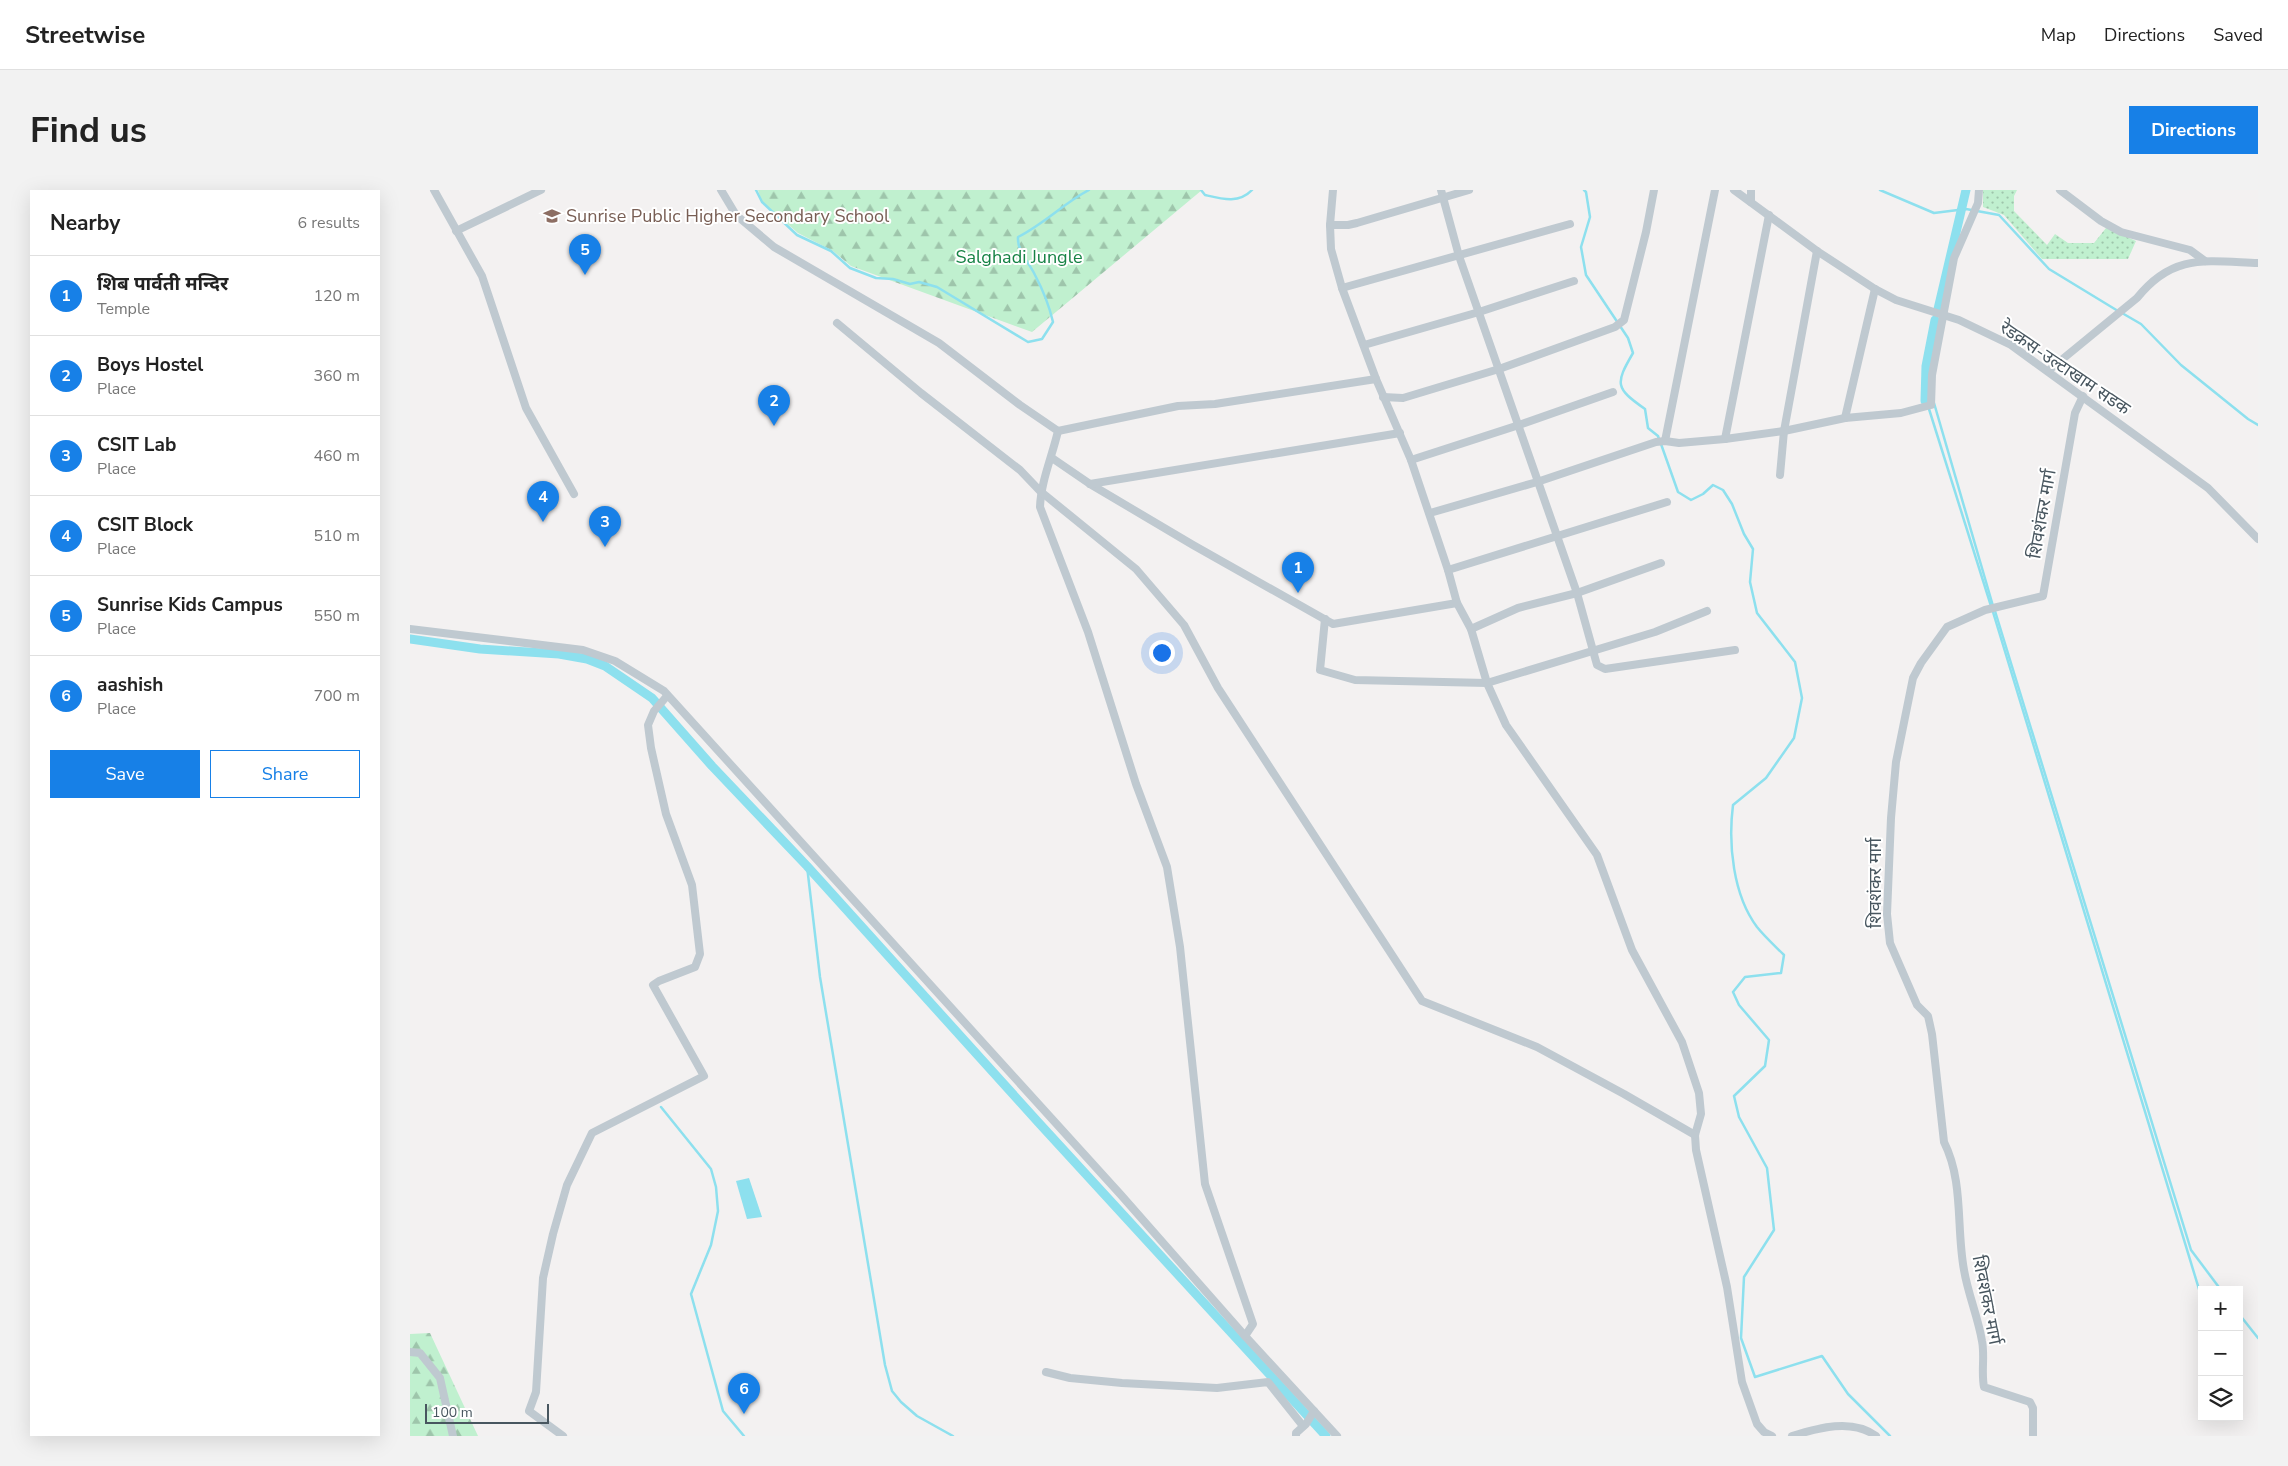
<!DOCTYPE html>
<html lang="en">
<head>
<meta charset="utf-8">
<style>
	body { margin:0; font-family:"Nunito Sans","Noto Sans Devanagari",sans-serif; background:#f2f2f2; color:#222 }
	.controls { position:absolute; right:15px; bottom:15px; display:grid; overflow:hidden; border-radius:0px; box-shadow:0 5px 20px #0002 }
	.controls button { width:45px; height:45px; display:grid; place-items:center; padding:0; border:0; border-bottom:1px solid #e0e0e0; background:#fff; color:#222; font:25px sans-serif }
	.scale { position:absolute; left:15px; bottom:12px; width:124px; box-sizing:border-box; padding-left:5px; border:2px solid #48565f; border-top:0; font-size:14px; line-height:18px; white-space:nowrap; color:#48565f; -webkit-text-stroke:4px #fff; paint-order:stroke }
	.you { position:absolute; left:751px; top:462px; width:18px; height:18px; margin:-12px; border:4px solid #fff; border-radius:50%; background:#1a73e8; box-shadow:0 0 0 8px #1a73e833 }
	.badge { display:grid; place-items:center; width:32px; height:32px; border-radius:50%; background:#1780e7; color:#fff; font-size:16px; font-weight:700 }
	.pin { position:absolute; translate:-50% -41px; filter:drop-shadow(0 1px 2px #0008) }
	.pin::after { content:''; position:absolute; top:26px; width:18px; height:15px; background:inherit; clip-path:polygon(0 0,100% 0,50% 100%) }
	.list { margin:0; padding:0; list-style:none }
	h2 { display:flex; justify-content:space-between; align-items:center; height:65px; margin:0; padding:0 20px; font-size:21px }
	h2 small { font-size:16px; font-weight:400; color:#767676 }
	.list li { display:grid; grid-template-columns:32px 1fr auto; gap:15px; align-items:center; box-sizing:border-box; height:80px; padding:0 20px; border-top:1px solid #e0e0e0 }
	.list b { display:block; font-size:19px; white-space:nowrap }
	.list p { margin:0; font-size:16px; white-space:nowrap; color:#767676 }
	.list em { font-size:16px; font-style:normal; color:#767676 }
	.actions { display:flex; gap:10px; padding:15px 20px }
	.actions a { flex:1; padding:11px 0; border:1px solid #1780e7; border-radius:0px; text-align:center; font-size:18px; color:#1780e7 }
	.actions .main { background:#1780e7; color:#fff }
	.icon { flex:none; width:28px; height:28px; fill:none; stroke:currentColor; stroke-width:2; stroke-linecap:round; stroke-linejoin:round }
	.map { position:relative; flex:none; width:1848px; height:1246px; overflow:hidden; border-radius:0px }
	header { display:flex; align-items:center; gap:30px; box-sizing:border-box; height:70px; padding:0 25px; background:#fff; border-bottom:1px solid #e0e0e0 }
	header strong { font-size:24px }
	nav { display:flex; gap:28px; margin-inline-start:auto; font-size:18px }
	.intro { display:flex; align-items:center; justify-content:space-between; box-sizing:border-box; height:120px; padding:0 30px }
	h1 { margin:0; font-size:35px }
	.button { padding:12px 22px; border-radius:0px; background:#1780e7; color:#fff; font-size:18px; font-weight:700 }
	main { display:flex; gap:30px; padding:0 30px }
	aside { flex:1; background:#fff; border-radius:0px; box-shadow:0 5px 20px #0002 }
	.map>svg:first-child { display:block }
	.grass { fill:url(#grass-dots) }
	.forest { fill:url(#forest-firs) }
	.water { fill:#8de0ee }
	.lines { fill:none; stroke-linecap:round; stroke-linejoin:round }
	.stream { stroke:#8de0ee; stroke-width:2.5 }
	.canal { stroke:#8de0ee; stroke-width:9 }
	.street { stroke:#bfc9d0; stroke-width:8 }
	.labels { text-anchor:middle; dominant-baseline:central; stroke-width:4; stroke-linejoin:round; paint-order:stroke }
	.education-label { font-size:18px; fill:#785e54; stroke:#fff; text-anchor:start }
	.park-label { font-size:18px; fill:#168345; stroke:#fff }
	.street-label { font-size:18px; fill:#48565f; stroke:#fff }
</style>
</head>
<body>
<header>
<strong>Streetwise</strong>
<nav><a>Map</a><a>Directions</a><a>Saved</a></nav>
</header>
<div class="intro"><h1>Find us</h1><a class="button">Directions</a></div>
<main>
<aside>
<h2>Nearby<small>6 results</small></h2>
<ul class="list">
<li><span class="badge">1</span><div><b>शिब पार्वती मन्दिर</b><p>Temple</p></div><em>120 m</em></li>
<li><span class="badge">2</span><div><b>Boys Hostel</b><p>Place</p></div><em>360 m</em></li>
<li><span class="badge">3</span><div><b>CSIT Lab</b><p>Place</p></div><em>460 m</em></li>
<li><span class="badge">4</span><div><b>CSIT Block</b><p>Place</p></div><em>510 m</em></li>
<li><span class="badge">5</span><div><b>Sunrise Kids Campus</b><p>Place</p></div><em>550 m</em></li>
<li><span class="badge">6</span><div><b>aashish</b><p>Place</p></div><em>700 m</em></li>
</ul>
<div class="actions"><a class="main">Save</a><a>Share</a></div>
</aside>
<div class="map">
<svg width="1848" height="1246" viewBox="0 0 1848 1246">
	<defs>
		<pattern id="grass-dots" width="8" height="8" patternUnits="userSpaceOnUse" patternTransform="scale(1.25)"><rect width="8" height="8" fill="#c0f0cf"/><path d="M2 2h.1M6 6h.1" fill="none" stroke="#9ec5ab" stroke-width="1.8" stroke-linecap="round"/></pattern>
		<pattern id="forest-firs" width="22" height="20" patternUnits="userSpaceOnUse" patternTransform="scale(1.25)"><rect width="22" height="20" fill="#c0f0cf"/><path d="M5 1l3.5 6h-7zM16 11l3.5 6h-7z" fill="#9ec5ab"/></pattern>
	</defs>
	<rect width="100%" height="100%" fill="#f3f1f1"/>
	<polygon class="grass" points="1573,0 1607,0 1604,6 1604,21 1637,55 1645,44 1658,53 1684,53 1696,38 1726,51 1718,69 1632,69 1594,25 1573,17"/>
	<g class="forest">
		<polygon points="348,0 792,0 622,142 441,76 423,61 388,43 352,12"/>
		<polygon points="20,1143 68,1246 0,1246 0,1144"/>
	</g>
	<polygon class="water" points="339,988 352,1027 337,1029 326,991"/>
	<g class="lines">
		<g class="stream">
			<path d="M346 0 352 12 387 45 421 61 440 78 466 88 483 89 500 94 509 92 527 97 618 152 632 149 643 132C639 115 633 100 625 85 619 72 607 62 608 47 634 34 654 13 679 0"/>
			<path d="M791 0 795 5C812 9 829 14 842 0"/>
			<path d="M1174 0 1176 2 1180 27 1171 57 1176 85 1218 148 1223 163C1205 194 1205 198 1235 219L1238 238 1248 246 1249 249"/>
			<polyline points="1470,0 1524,23 1556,19 1589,25 1639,79 1708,121"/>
			<polyline points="1712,123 1731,134 1771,175 1838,229 1848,235"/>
			<polyline points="1524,213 1583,416"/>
			<polyline points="1519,219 1581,416"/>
			<path d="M1251 254 1268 302 1281 310 1293 304 1303 295 1313 300 1322 314 1334 344 1343 359 1340 392 1347 423 1385 472 1392 508 1384 548 1356 588 1323 615C1318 654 1323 705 1347 737 1355 747 1365 756 1374 765L1371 783 1335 787 1323 802 1329 815 1359 850 1355 876 1324 906 1329 927 1357 978 1364 1040 1334 1087 1331 1148 1345 1187 1412 1166 1438 1204 1480 1246"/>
			<polyline points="1585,421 1781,1060 1811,1100"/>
			<polyline points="1583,422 1792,1109"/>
			<polyline points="397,676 410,787 475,1175 482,1201 491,1212 507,1226 543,1246"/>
			<polyline points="251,917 301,979 306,997 308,1021 301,1055 281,1104 313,1221 334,1246"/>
			<polyline points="1829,1124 1848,1148"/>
		</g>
		<g class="canal">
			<polyline points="1528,119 1556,0"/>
			<polyline points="1515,211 1516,176 1525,130"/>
			<polyline points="0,449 70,459 149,464 177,469 195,476 242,508 302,576 397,676 628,932 916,1246"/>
		</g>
		<g class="street">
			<polyline points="24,0 72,86 116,218 164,304"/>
			<path d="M311 0 326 25 364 57 529 153 610 215 648 241C642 267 631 291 630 317L678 442 726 594 757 677 770 757 795 994 843 1134 835 1146 927 1246"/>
			<polyline points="923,0 920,35 921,59 932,98 966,189 1001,270 1038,380 1047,413 1061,439 1077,493 1096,535 1187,665 1222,760 1272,852 1289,903 1291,924 1285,945 1286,960 1317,1097 1332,1192 1347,1234 1354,1242 1362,1246"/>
			<polyline points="1031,0 1049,66 1167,403 1187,475 1195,479 1325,460"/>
			<polyline points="1324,0 1407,61 1465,99 1486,110 1549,130 1601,155 1798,298 1848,349"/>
			<polyline points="1341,0 1341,12"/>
			<polyline points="1650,0 1691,31 1711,42 1780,60 1795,71"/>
			<polyline points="920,35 938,35 947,33 1059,0"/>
			<polyline points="46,41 131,0"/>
			<polyline points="932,98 1160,34"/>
			<polyline points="427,133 511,203 610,280 630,301 726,379 774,435 808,498 1012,811 1127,857 1214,904 1285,945"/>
			<polyline points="954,155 1069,122 1164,91"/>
			<path d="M1638 181 1727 108C1763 63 1796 71 1848 73"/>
			<polyline points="973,207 993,208 1089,179 1205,137 1214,130 1236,42 1244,0"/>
			<polyline points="1435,228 1465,99"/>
			<polyline points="648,241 768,216 805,214 966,189"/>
			<polyline points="1315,249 1359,25"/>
			<polyline points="1255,251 1305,0"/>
			<polyline points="642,268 680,294 783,355 923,434 1047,413"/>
			<polyline points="1001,270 1109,235 1203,202"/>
			<polyline points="1370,285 1374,241 1407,61"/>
			<polyline points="680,294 990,243"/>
			<polyline points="1020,323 1127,292 1246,252 1255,251 1269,253 1315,249 1374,241 1435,228 1491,223 1521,215 1522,185 1544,68 1568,13 1569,0"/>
			<polyline points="1038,380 1257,312"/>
			<polyline points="915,429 910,480 945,490 1077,493 1245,442 1297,421"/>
			<polyline points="0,439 173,460 205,471 254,501 711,1005 835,1146"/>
			<polyline points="1061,439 1108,418 1167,403 1251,373"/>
			<polyline points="0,1162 10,1163 30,1188 43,1246"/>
			<polyline points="636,1182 660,1188 712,1193 807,1198 858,1192 893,1236"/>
			<polyline points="153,1246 119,1221 126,1202 133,1088 143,1044 157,995 182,943 294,886 243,795 249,791 285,777 290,764 282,695 256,624 241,558 238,535 244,521 257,506"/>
			<polyline points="886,1246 886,1243 896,1234 904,1221"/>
			<path d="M1382 1246C1408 1238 1442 1228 1466 1246"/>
			<path d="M1623 1246V1218L1620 1212 1574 1197C1571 1182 1575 1166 1572 1151 1568 1127 1558 1104 1554 1080 1546 1037 1554 992 1534 952L1522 844 1518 826 1507 815 1480 753 1477 724 1481 628 1486 572 1503 488 1511 473 1537 437 1575 420 1633 406 1665 223 1673 206"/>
		</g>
	</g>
	<defs>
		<g id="school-bare" transform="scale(1.35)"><path d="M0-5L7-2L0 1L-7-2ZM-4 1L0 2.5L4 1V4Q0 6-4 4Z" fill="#8d6e63" stroke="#fff" stroke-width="2.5" paint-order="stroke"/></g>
	</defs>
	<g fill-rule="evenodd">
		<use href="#school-bare" x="142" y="26"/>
	</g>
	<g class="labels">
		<g class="education-label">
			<text x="156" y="26">Sunrise Public Higher Secondary School</text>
		</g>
		<g class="park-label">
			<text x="609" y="67">Salghadi Jungle</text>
		</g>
		<g class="street-label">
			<text transform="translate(1655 178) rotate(34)">रेडक्रस-उल्टाखाम सडक</text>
			<text transform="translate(1632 324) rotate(-80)">शिवशंकर मार्ग</text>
			<text transform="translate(1465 693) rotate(-90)">शिवशंकर मार्ग</text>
			<text transform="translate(1577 1110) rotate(79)">शिवशंकर मार्ग</text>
		</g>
	</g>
</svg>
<div class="controls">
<button>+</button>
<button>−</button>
<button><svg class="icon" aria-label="layers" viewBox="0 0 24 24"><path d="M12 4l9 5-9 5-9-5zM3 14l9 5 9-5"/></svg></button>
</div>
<div class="scale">100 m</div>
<div class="you"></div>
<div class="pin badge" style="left:888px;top:403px">1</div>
<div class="pin badge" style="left:364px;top:236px">2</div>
<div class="pin badge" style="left:195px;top:357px">3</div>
<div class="pin badge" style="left:133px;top:332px">4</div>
<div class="pin badge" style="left:175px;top:85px">5</div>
<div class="pin badge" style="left:334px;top:1224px">6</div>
</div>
</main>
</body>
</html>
